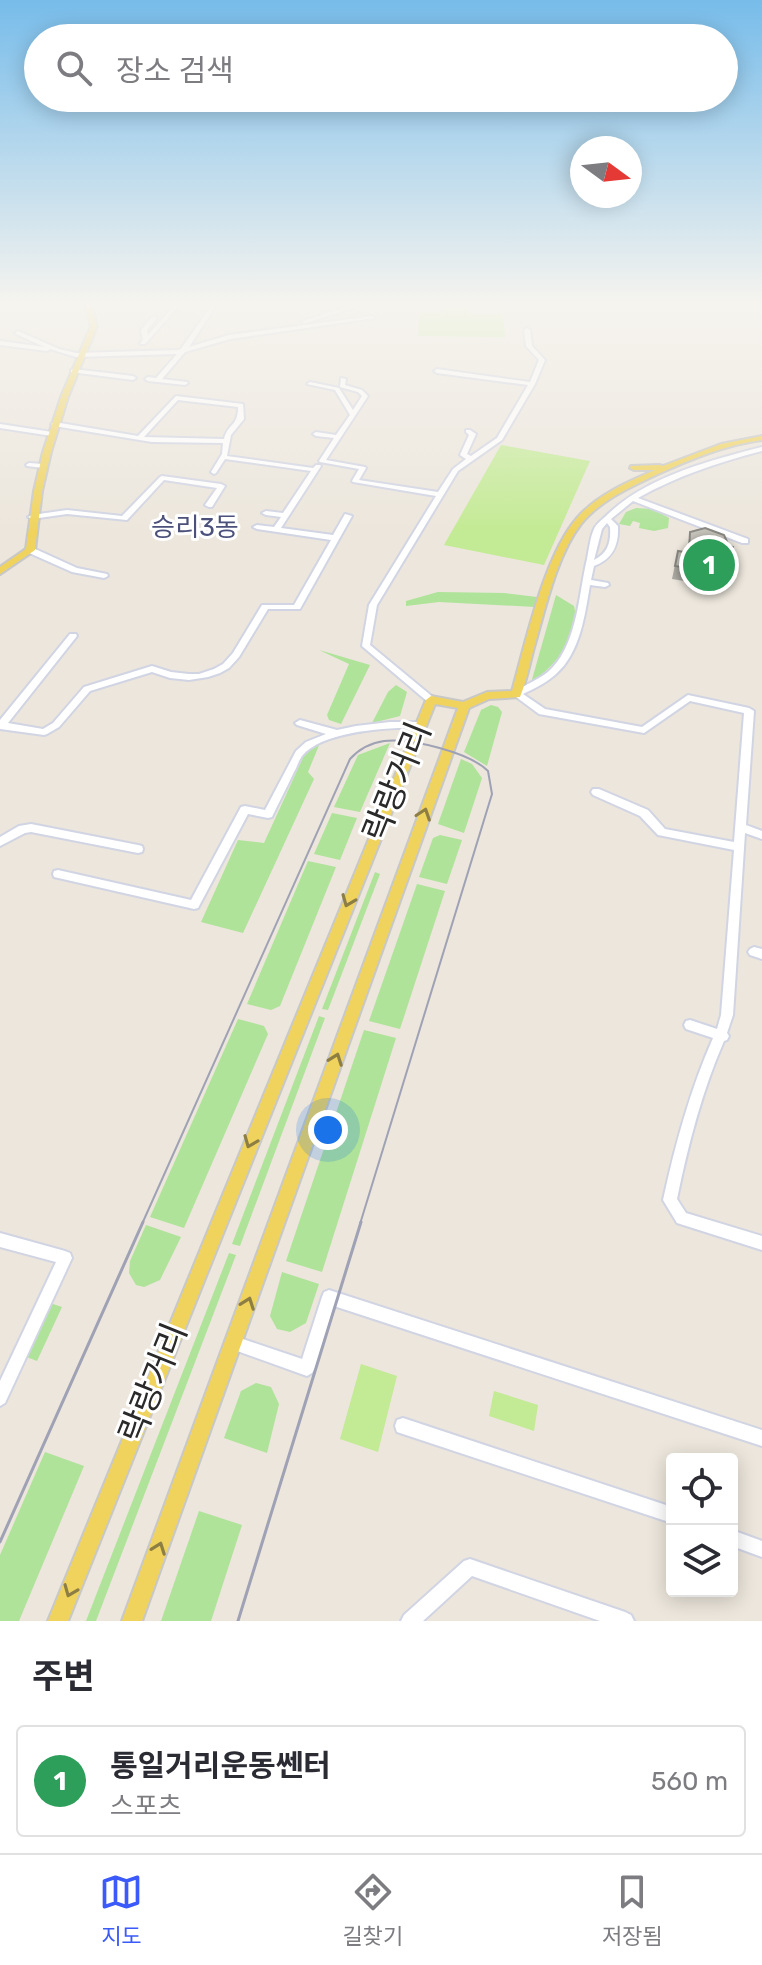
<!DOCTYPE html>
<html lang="ko">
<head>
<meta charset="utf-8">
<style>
	body { margin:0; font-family:Rubik,"Noto Sans KR",sans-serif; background:#f2f2f3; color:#2b2b33 }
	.controls { position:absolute; right:24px; bottom:24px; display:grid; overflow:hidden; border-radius:8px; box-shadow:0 4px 20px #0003 }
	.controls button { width:72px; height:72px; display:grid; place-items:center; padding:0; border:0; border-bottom:2px solid #e1e1e2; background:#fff; color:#2b2b33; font:40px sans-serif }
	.compass { position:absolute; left:570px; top:136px; width:72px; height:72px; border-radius:50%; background:#fff; box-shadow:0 4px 20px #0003; rotate:105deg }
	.you { position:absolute; left:328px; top:1130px; width:28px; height:28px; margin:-20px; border:6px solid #fff; border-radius:50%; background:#1a73e8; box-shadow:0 0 0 12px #1a73e833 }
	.badge { display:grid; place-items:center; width:52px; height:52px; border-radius:50%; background:#3c59f9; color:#fff; font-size:26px; font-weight:700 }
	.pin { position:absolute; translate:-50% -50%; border:4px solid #fff; box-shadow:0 2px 8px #0006 }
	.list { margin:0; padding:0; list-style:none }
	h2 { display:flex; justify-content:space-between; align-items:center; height:104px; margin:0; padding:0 32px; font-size:34px }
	h2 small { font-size:26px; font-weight:400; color:#7c7c81 }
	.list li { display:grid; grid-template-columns:52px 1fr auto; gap:24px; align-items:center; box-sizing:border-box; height:112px; margin:0 16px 16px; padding:0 16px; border:2px solid #e1e1e2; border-radius:8px }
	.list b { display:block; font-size:30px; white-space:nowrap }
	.list p { margin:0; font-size:26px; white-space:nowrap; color:#7c7c81 }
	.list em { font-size:26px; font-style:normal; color:#7c7c81 }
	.icon { flex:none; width:44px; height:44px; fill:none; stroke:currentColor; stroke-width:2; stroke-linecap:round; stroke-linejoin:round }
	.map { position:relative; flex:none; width:762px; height:1621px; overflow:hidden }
	.search { position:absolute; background:#fff; box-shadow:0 4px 20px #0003; left:24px; right:24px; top:24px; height:88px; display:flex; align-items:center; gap:20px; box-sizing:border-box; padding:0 28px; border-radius:44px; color:#7c7c81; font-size:30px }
	.sheet { height:232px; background:#fff }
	nav { display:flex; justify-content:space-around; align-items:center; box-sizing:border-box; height:112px; border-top:2px solid #e1e1e2; background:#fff; font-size:22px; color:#7c7c81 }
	nav a { display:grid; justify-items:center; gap:4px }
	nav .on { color:#3c59f9 }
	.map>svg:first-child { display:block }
	.green { fill:#afe399 }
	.pitch { fill:#c3ea94 }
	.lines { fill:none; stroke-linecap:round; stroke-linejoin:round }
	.minor-casing { stroke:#d1d4e3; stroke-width:4 }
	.major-casing { stroke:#c8c8c8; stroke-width:4 }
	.minor { fill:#fff; fill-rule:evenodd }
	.major { fill:#f0d35d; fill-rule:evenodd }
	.tram-far1 { stroke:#9fa1b5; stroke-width:2 }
	.tram { stroke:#9fa1b5; stroke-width:3 }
	.wall { fill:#aba9a1 }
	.building { fill:#c7c4bb; stroke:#8b8983; stroke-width:2 }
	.oneway { stroke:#8d7e44 }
	.labels { text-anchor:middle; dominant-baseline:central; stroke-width:6; stroke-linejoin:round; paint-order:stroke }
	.far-quarter-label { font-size:26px; fill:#4b517b; stroke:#fff }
	.near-street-label { font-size:34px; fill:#2a2a2a; stroke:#fff }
</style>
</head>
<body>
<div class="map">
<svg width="762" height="1621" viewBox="0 0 762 1621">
	<rect width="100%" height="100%" fill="#ece6dc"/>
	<g class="green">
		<polygon points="636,508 654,509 669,518 668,528 654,531 639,528 640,523 633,521 630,526 619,524 626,512"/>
		<polygon points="438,592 504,593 537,597 535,607 439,602 406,606 406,601"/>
		<path d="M556 595 574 606C582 637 554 666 531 683Z"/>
		<polygon points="319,650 370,665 341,724 329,720 327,715 349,664"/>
		<polygon points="396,685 407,692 400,716 372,723 388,692"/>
		<polygon points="491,705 498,707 502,712 487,766 464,752 481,710"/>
		<polygon points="320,743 308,772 314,779 243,933 201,922 238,840 264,843 306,751"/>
		<polygon points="390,743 360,812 334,807 358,755"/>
		<polygon points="461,759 472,764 482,778 464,833 438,824"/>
		<polygon points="332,813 357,818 340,860 314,854"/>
		<polygon points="440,835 462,840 447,884 419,877 433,838"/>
		<polygon points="308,861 336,867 280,1006 271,1010 247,1004"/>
		<polygon points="375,872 380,874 328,1010 322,1009"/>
		<polygon points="417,884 445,891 400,1029 369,1021"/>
		<polygon points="319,1016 325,1018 240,1246 232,1244"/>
		<polygon points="238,1019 264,1026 268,1034 184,1228 150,1217"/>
		<polygon points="364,1030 396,1038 322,1272 286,1261"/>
		<polygon points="146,1225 181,1237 160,1280 144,1287 136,1285 129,1273 130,1261"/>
		<polygon points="229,1253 236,1255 96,1621 86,1621"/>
		<polygon points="282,1272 319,1284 306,1323 290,1332 277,1329 270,1316"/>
		<polygon points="50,1303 62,1307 37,1361 24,1356"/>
		<polygon points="256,1383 271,1387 279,1404 267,1453 224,1438 241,1391"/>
		<polygon points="45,1452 84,1466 19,1621 0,1621 0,1555"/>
		<polygon points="199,1511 242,1525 211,1621 161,1621"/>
	</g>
	<g class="pitch">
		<polygon points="444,308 469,308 470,314 503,314 505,337 418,336 419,313 444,313"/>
		<polygon points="501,445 590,461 544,565 444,545"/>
		<polygon points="361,1364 397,1376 378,1452 340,1439"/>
		<polygon points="494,1391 538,1405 534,1431 489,1416"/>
	</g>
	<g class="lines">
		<g class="minor-casing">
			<g id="minor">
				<polygon points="174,306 179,306 145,344 141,344 140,343 143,340 141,330 152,317 157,318 147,330 148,335"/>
				<polygon points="211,306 216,306 189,347 229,335 372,316 375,318 230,339 185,352 162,379 187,382 188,383 185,385 148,381 145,379 148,377 156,378 177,354 76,357 50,349 47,351 0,345 0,341 45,347 16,334 15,333 18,331 59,349 76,353 178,350 181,349"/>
				<polygon points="349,306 358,306 306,323 301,322"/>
				<polygon points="527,328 530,330 532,346 545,360 535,384 502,440 458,471 377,605 370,645 434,698 435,700 431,703 428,702 362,646 369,605 436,496 353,482 352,481 359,469 320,462 319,461 334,438 316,436 313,434 316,432 336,435 350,415 335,390 307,384 310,382 339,388 353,410 362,396 358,392 340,387 341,378 346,379 345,385 362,390 368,396 326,460 365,467 366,468 359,480 438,492 453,469 466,459 460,455 469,435 466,432 466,430 470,430 476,434 467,454 471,456 497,438 528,385 437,373 434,371 437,369 530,382 539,360 526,346 524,330"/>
				<polygon points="73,369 133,376 136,378 133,380 71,372 71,370"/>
				<path d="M176 396 243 404 244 419 231 435 227 456 313 468 316 465H320L321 466 281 528 333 535 345 514 352 516 300 609H268L239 657 229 668 220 673 208 677 189 680 170 678 152 672 90 691 59 727 47 734 44 735 0 729V720L70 634H76L77 636 8 723 43 729 53 723 84 687 152 666 171 672 189 674H199L214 669 223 664 233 653 262 605H294L331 540 257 529 253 527 257 525 274 527 281 517 266 515 262 513 266 511 283 513 311 471 225 459 216 473 214 474 211 472 222 454 223 443 152 442 54 426 51 424 54 422 138 436ZM178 400 238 407C238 427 228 423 224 439L144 437Z"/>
				<polygon points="0,424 52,432 55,434 52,436 0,428"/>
				<path d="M762 447V451C719 462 677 476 638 498L748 539V543H742L633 501 611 519 618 526C619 546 612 559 594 566L591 580 608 583 609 585 605 587 590 585C585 615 580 653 556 674 546 683 534 689 523 694L545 709 642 727 688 695 749 708 754 711 746 825 762 831V839L745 833 733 1015 727 1033 729 1036 727 1040 724 1041C702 1091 688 1145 677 1199L686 1213 762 1236V1250L677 1223 663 1200C675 1145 690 1090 713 1038L686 1029 684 1025 686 1021 690 1020 717 1029 721 1015 734 850 658 835 640 816 593 795 591 792 593 789H599L648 810 665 829 734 842 744 713 690 701 644 733 539 714 512 694C524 684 541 680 552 668 578 641 579 591 587 559 589 549 590 538 594 529 596 524 603 519 606 516 645 477 711 460 762 447ZM607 523 610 527C611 542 608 553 594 560L602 529Z"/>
				<polygon points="29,463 43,464 46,466 43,468 27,466 26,465"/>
				<polygon points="162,476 221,484 225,486 212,507 209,507 205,505 217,488 164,480 127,520 67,514 32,519 28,517 32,515 67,510 122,516 160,477"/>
				<polygon points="27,548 33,548 77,568 107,574 108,576 104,578 72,572 27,552"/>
				<path d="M300 720 337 730 356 726 390 722H420L425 725 420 728C390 727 322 731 302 756 299 760 297 767 294 772 287 787 279 802 272 817L268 818 248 814 198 908 194 909 54 877 53 874 54 871 58 870 191 900 241 807 245 806 265 810 296 751 306 742 326 734 297 725 295 723Z"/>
				<polygon points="31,824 138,845 142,846 143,849 142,852 138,853 31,832 25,833 0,846 0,837 19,826"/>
				<polygon points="754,947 762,949 762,959 750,955 748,952 750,949"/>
				<polygon points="0,1233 65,1251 70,1253 72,1258 5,1403 0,1406 0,1381 56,1262 0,1247"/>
				<polygon points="329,1290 762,1430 762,1446 334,1306 315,1368 312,1373 307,1376 229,1348 227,1343 229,1338 234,1336 302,1359 322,1297 324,1292"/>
				<polygon points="403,1418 672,1507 672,1523 403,1434 397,1432 395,1426 397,1420"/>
				<polygon points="732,1530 762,1541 762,1557 732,1546"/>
				<polygon points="470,1559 625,1612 631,1615 634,1621 600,1621 472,1576 423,1621 401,1621 404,1615 464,1561"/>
			</g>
		</g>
		<g class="major-casing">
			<g id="major">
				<polygon points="85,306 91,306 97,326 68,397 51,452 42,491 35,550 0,574 0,567 26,549 34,491 43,452 61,397 91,326"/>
				<path d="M762 436V440C725 445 691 459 658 474 631 487 600 500 581 524 557 555 546 606 535 644 530 661 527 680 520 697L489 699 469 708 142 1621H122L458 708 435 704 68 1621H48L426 700 431 696 463 702 487 692 512 691C526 642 544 556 577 518 597 495 627 482 655 470H634L630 468 631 466 659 465 663 466 721 444Z"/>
			</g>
		</g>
		<use href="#minor" class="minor"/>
		<use href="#major" class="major"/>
		<path class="tram-far1" d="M142 1224 350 759C359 749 370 743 384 741 410 738 469 752 488 771L492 794 360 1224"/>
		<g class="tram">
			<polyline points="0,1542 143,1222"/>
			<polyline points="238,1621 361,1222"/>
		</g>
	</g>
	<polygon class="wall" points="690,532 731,575 727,588 672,579 678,551 687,552"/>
	<polygon class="building" points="705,528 724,535 729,546 733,547 731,575 675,566 678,551 689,553 690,532"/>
	<defs><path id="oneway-chevron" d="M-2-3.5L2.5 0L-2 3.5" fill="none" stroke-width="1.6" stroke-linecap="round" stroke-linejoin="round" transform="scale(2)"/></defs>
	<g class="oneway">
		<use href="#oneway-chevron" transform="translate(424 814) rotate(-71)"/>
		<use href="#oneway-chevron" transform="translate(348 901) rotate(112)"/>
		<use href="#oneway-chevron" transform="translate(336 1059) rotate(-70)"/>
		<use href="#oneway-chevron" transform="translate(250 1142) rotate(112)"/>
		<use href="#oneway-chevron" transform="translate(248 1303) rotate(-70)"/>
		<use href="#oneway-chevron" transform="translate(159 1548) rotate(-70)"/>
		<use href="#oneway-chevron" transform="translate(70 1591) rotate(112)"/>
	</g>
	<linearGradient id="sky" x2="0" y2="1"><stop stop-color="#77bcea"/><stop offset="0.57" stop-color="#f6f4ef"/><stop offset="1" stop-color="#f6f4ef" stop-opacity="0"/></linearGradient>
	<rect width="762" height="533" fill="url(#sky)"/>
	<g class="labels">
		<g class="far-quarter-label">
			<text x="195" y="527">승리3동</text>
		</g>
		<g class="near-street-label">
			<text transform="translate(397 782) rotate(-68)">락랑거리</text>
			<text transform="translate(153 1383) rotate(-68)">락랑거리</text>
		</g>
	</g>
</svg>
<div class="controls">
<button><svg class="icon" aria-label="locate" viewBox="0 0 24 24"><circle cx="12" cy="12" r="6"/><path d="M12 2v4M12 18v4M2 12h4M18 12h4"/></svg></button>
<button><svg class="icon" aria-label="layers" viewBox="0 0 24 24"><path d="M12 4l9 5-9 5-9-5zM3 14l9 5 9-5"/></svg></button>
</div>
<svg class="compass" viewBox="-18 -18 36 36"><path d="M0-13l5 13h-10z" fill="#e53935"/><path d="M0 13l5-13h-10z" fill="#7c7c81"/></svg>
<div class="you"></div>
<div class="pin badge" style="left:709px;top:565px;background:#2e9e5b">1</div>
<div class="search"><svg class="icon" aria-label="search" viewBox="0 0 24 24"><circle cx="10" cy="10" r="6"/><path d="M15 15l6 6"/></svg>장소 검색</div>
</div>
<section class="sheet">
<h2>주변<small></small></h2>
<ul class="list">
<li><span class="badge" style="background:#2e9e5b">1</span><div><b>통일거리운동쎈터</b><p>스포츠</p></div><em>560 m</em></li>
</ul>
</section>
<nav>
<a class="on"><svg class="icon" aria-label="map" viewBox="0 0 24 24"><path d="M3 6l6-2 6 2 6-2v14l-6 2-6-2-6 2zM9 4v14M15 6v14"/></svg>지도</a>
<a><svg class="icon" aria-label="directions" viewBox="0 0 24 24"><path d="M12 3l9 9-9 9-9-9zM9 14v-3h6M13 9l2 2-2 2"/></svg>길찾기</a>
<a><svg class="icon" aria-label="saved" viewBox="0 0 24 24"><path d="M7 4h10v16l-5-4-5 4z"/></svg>저장됨</a>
</nav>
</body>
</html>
